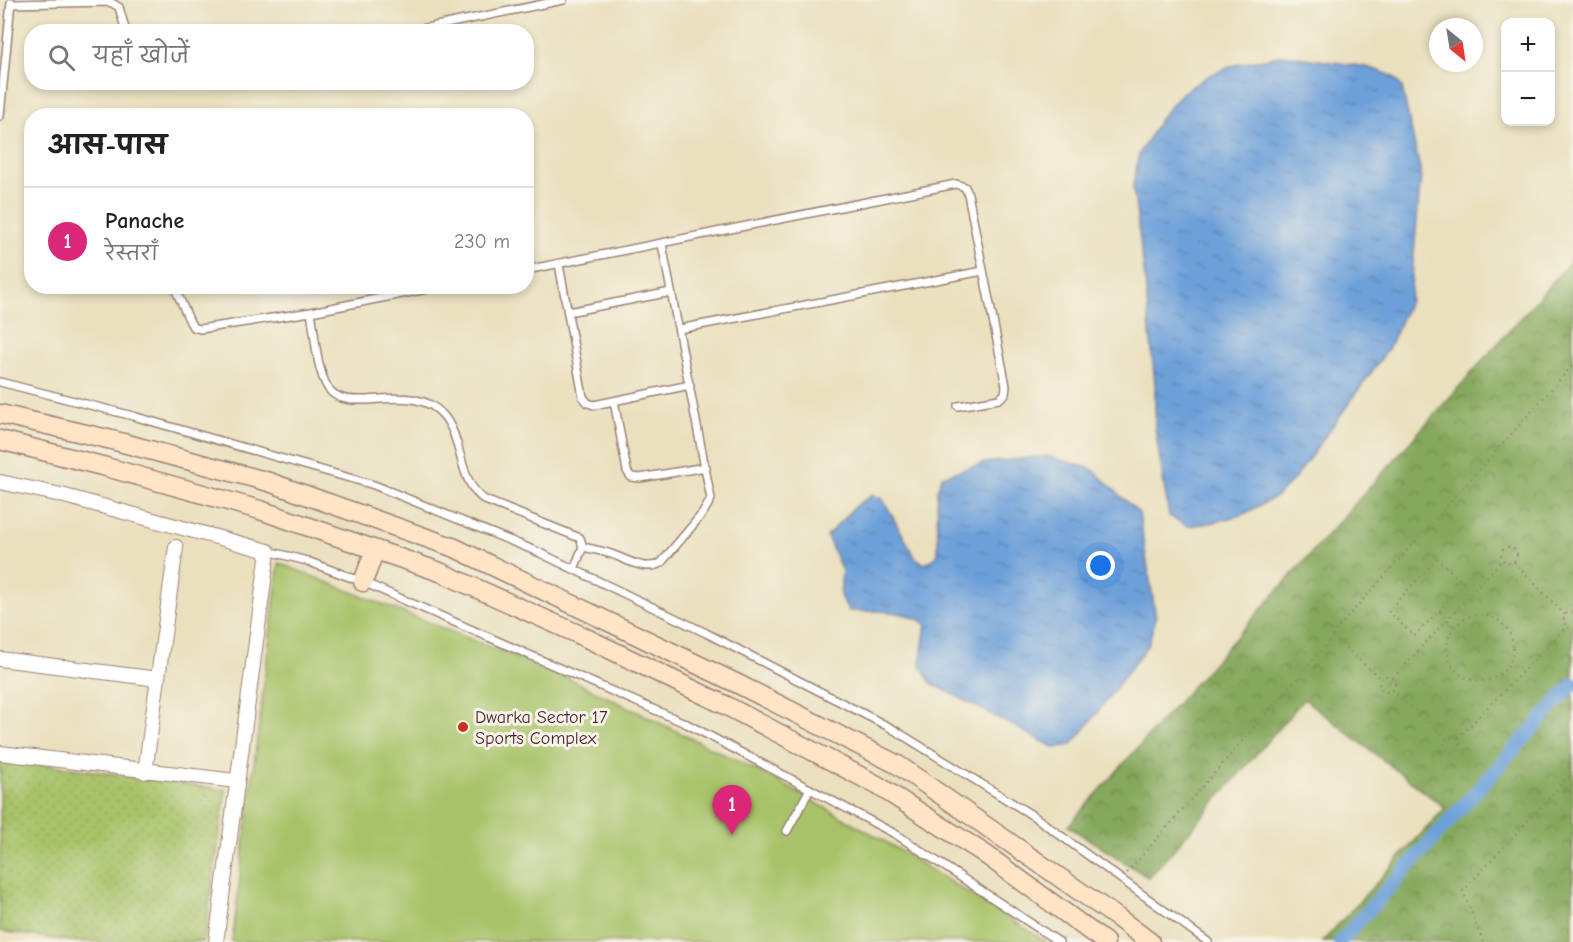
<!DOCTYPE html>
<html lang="hi">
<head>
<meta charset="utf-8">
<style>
	body { margin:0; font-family:"Comic Neue","Playpen Sans Deva",sans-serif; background:#f2f2f2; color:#202124 }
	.controls { position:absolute; right:18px; top:18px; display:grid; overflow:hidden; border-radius:12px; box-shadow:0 3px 9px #0003 }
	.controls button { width:54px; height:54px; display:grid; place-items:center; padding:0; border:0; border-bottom:2px solid #e0e0e0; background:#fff; color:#202124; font:30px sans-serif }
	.compass { position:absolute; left:1429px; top:18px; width:54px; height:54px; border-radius:50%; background:#fff; box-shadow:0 3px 9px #0003; rotate:150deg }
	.you { position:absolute; left:1101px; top:566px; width:21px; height:21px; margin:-15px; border:4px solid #fff; border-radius:50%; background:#1a73e8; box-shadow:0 0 0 9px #1a73e833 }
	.badge { display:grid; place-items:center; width:39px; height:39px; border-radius:50%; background:#db2777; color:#fff; font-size:20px; font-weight:700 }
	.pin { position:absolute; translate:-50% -50px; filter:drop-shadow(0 2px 3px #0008) }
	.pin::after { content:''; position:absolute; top:32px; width:21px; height:18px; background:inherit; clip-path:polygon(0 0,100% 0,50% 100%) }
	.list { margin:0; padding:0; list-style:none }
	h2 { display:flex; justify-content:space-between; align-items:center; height:78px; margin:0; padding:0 24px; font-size:26px }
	h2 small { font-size:20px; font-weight:400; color:#757577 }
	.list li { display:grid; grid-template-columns:39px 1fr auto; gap:18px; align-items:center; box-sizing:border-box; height:108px; padding:0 24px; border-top:2px solid #e0e0e0 }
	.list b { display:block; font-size:22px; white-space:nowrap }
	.list p { margin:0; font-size:20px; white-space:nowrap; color:#757577 }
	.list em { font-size:20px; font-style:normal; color:#757577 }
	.icon { flex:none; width:33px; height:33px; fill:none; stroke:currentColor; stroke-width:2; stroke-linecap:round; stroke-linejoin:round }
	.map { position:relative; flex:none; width:1573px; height:942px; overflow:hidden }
	.search { position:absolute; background:#fff; box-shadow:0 3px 9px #0003; left:24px; top:24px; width:510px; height:66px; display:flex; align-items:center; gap:15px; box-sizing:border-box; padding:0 21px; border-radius:24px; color:#757577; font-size:22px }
	.panel { position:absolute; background:#fff; box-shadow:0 3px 9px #0003; left:24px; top:108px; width:510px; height:186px; border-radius:24px }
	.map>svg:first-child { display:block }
	.forest { fill:url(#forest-crowns); stroke:#686444; stroke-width:1.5 }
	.park { fill:url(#park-dots); stroke:#78704a; stroke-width:1.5 }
	.garden { fill:#a7c268; stroke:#78704a; stroke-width:1.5 }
	.water { fill:url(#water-ripples); stroke:#5c6082; stroke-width:1.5 }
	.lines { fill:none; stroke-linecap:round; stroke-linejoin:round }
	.canal { stroke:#6da0d9; stroke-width:14 }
	.lane-casing { stroke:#9a8074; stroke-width:10 }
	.street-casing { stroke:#9a8074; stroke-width:16 }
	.secondary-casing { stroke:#9a8074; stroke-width:21 }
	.path { stroke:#9a8074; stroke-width:2; stroke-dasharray:1.5 4.5; stroke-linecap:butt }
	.lane { stroke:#fff; stroke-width:7 }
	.street { stroke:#fff; stroke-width:14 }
	.secondary { stroke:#ffe4c6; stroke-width:18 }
	.poi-dot { fill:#c8321e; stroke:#f7f3e8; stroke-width:2 }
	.labels { text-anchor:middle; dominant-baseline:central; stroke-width:6; stroke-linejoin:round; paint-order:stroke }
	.poi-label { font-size:18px; fill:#4a1f2b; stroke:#f7f3e8; text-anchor:start }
</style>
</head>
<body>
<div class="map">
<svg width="1573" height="942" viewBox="0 0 1573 942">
	<defs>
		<pattern id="forest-crowns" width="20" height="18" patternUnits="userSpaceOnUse" patternTransform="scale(1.5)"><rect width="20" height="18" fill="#85a85c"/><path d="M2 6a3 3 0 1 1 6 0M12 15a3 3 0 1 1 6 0" fill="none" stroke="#6f884c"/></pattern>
		<pattern id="park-dots" width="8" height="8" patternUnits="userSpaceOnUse" patternTransform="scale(1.5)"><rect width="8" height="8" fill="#a7c268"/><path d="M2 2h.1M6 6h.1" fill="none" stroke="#91a65a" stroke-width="1.8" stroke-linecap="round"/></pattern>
		<pattern id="water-ripples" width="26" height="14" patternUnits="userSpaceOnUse" patternTransform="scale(1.5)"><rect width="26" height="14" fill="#6da0d9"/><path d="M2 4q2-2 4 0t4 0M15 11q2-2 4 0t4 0" fill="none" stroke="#5c82b0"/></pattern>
	</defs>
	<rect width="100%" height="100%" fill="#f7f3e8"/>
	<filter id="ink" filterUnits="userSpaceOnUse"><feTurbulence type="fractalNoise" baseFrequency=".0167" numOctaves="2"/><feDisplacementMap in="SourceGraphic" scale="12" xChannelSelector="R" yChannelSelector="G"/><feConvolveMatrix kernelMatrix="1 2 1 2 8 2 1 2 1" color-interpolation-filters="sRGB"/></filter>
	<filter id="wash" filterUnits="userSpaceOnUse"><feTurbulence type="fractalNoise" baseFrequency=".008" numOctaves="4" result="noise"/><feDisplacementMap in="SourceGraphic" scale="24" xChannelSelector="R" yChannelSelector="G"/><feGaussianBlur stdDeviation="1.35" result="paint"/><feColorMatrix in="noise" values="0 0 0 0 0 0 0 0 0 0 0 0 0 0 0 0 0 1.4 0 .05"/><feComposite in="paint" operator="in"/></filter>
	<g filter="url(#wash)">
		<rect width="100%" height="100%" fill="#eae0be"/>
		<polygon class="forest" points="1573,259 1573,942 1322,942 1445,808 1304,699 1149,878 1068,826"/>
		<polygon class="park" points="0,758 226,790 204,942 77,942 0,931"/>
		<polygon class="garden" points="279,563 568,678 768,776 881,839 1047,942 232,942"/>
		<g class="water">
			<polygon points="1284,55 1367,67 1393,76 1402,87 1421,174 1410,300 1388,349 1296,477 1277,496 1244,514 1211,523 1188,526 1169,516 1155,428 1155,385 1145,280 1133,186 1139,154 1160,119 1182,93 1208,76 1234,65"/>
			<path d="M1046 456 1092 469 1139 513 1156 618 1148 645 1081 734 1071 745 1055 748 931 683 920 665 926 624C905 609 874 611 849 611L840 596 842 571 827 536 855 506 872 495 883 499 915 557 925 564 938 555 937 491 942 476 984 463Z"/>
		</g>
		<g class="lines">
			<polyline class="canal" points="1340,942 1573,684"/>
		</g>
	</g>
	<g filter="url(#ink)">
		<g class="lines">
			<g class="lane-casing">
				<g id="lane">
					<polyline points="11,4 110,2 119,7 126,32"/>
					<polyline points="407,32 563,0"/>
					<polyline points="145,82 152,82"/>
					<polyline points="0,116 11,2"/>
					<polyline points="559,264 583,397 588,403 594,405 690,385"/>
					<polyline points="526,270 956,184 965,187 968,194 1006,386 1005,394 999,399 958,406"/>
					<polyline points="174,286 190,322 193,327 200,329 311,312 442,286"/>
					<path d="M311 312C315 333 316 369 328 388 348 418 411 378 443 415 464 439 457 482 485 500L580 538 583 547 574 569"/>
					<polyline points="568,312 671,292"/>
					<polyline points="679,329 983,271"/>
					<polyline points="0,382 133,416 374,485 538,552 706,633 891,728 1035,817 1208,942"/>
					<polyline points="614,401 627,471 631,477 640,478 706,467"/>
					<path d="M583 547C592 549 602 551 611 554 626 559 645 572 661 563L703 513 711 499 662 244"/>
					<polyline points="268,551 307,561 363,582 687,724 897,835 1059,942"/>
					<polyline points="787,831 810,789"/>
				</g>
			</g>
			<g class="street-casing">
				<g id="street">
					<polyline points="0,482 61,495 268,551 216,942"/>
					<polyline points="0,659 158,679"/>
					<polyline points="0,753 236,781"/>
					<polyline points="145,772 176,547"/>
				</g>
			</g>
			<g class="secondary-casing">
				<g id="secondary">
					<polyline points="0,414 112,440 269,482 455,548 738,684 898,765 1118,918 1150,942"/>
					<polyline points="0,440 106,467 260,510 440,572 578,634 727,706 877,785 985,854 1105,942"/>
					<polyline points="363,582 375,550"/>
				</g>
			</g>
			<g class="path">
				<circle cx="1509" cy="555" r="8"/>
				<polyline points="1514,562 1565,615"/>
				<polyline points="1439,611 1463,583 1437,559 1388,611 1414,636 1439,611 1455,627"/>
				<polyline points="1573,612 1567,613 1563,620 1566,627 1573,628"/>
				<circle cx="1480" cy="648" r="33"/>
				<polyline points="1333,637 1335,631 1573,365"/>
				<circle cx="1387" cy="684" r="8"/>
				<polyline points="1393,678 1502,560"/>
				<polyline points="1392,690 1446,738"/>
				<circle cx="1452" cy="744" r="8"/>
				<polyline points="1458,738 1566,627"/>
				<polyline points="1127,873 1333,637 1380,678"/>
				<polyline points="1483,942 1463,891 1573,772"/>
			</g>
			<use href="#lane" class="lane"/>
			<use href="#street" class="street"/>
			<use href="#secondary" class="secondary"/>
		</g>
	</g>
	<circle class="poi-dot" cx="463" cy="727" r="6"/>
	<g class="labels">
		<g class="poi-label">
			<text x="475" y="717">Dwarka Sector 17<tspan x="475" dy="21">Sports Complex</tspan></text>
		</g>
	</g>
</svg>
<div class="controls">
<button>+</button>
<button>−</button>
</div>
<svg class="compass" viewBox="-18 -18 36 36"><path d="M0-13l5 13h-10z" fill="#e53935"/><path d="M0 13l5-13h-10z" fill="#757577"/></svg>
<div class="you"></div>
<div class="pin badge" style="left:732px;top:835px">1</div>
<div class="search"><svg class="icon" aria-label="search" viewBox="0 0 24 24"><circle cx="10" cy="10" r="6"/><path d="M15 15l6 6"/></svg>यहाँ खोजें</div>
<section class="panel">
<h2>आस-पास<small></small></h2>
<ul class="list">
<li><span class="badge">1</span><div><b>Panache</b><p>रेस्तराँ</p></div><em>230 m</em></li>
</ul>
</section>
</div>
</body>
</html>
